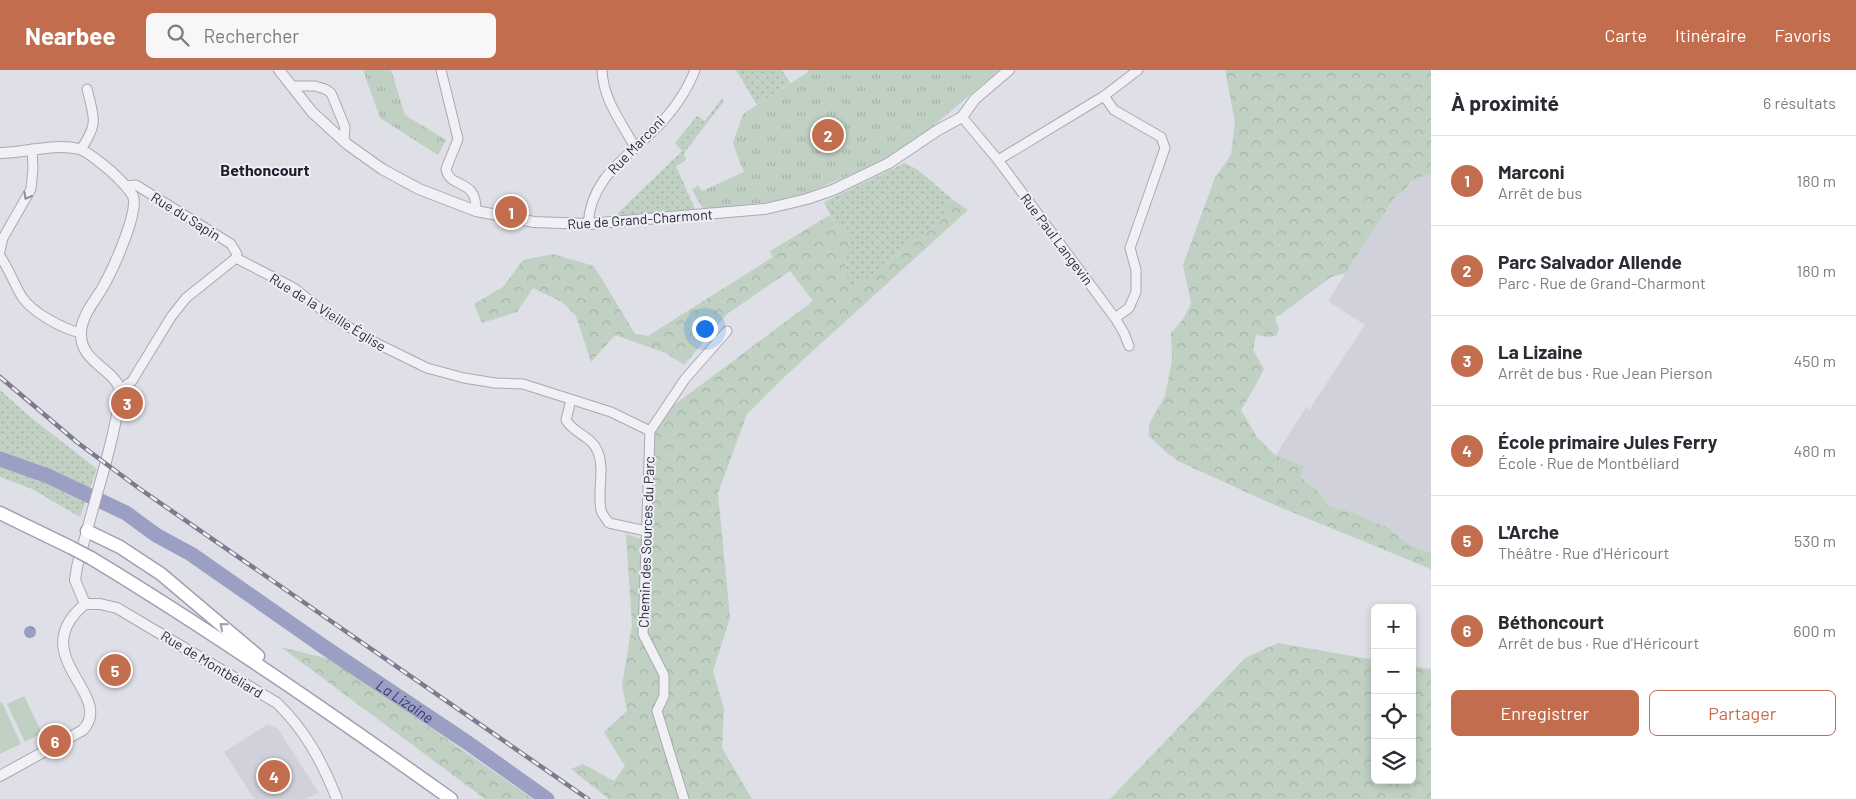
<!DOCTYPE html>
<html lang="fr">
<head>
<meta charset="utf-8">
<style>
	body { margin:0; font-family:Barlow,sans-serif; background:#f7f7f7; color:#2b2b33 }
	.controls { position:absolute; right:15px; bottom:15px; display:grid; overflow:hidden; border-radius:8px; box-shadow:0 2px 8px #0003 }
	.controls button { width:45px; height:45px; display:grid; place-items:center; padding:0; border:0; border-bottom:1px solid #e1e1e2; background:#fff; color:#2b2b33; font:25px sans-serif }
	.you { position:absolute; left:704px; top:258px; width:18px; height:18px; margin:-12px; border:4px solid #fff; border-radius:50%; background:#1a73e8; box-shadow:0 0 0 8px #1a73e833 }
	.badge { display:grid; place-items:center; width:32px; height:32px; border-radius:50%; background:#c26e4e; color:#fff; font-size:16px; font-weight:700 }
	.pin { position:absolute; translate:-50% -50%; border:2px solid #fff; box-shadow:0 1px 5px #0006 }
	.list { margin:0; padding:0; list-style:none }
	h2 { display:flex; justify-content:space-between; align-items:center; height:65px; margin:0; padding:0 20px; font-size:21px }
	h2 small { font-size:16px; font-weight:400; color:#7c7c81 }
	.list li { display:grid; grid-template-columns:32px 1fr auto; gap:15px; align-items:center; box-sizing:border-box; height:90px; padding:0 20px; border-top:1px solid #e1e1e2 }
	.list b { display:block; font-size:19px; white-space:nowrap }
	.list p { margin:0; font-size:16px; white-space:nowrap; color:#7c7c81 }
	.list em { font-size:16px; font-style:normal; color:#7c7c81 }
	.actions { display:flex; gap:10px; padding:15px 20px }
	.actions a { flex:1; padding:11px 0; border:1px solid #c26e4e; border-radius:8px; text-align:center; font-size:18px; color:#c26e4e }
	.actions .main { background:#c26e4e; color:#fff }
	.icon { flex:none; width:28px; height:28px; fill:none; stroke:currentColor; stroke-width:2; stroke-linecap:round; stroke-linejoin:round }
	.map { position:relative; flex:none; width:1431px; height:729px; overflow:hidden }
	header { display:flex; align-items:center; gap:30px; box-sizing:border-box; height:70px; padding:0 25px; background:#c26e4e; color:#fff }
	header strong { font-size:24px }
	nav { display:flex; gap:28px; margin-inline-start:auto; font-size:18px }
	.search { width:350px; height:45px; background:#f7f7f7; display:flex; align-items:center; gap:12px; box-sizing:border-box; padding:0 18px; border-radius:8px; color:#7c7c81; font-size:19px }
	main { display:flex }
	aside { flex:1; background:#fff }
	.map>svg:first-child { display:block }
	.built { fill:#d1d1db }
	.grass { fill:url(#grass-dots) }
	.forest { fill:url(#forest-crowns) }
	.park { fill:url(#park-tufts) }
	.garden { fill:#c0d0c3 }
	.water { fill:url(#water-waves) }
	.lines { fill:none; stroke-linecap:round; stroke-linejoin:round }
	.river { stroke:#9c9fc4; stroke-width:15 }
	.minor-casing { stroke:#a9a8b4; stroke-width:11 }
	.tertiary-casing { stroke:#a9a8b4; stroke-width:12 }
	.primary-casing { stroke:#a09fb1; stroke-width:15 }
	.minor { stroke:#f1f1f5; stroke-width:9 }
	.tertiary { stroke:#f1f1f5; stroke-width:10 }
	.primary { stroke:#fff; stroke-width:12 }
	.rail-casing { stroke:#7b7a8f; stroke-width:4.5 }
	.rail { stroke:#eeeef4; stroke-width:2.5; stroke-dasharray:8; stroke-linecap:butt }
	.primary-bridge-casing { stroke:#a09fb1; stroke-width:15; stroke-linecap:butt }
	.primary-bridge { stroke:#fff; stroke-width:12 }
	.oneway { stroke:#8e8d98 }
	.oneway2 { stroke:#9f9fa7 }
	.labels { text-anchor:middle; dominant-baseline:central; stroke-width:4; stroke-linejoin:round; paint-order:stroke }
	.street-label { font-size:14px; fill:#2a293c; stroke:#eeeef4 }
	.water-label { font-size:15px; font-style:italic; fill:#37386c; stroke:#eeeef4 }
	.quarter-label { font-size:16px; font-weight:bold; fill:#1d1b2d; stroke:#eeeef4 }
</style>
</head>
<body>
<header>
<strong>Nearbee</strong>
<div class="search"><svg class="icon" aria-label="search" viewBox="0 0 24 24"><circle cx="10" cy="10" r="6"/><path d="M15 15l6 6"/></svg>Rechercher</div>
<nav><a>Carte</a><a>Itinéraire</a><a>Favoris</a></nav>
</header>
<main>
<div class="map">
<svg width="1431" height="729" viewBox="0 0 1431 729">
	<defs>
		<pattern id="grass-dots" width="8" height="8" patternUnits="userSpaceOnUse" patternTransform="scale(1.25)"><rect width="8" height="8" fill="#c0d0c3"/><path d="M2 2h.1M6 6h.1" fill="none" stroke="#a5b3a8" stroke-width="1.8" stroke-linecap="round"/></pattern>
		<pattern id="forest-crowns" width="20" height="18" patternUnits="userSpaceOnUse" patternTransform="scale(1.25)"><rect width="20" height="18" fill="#c0d0c3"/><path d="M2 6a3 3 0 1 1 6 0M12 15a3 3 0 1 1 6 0" fill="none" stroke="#a5b3a8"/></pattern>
		<pattern id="park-tufts" width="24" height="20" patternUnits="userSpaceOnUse" patternTransform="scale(1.25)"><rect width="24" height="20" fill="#c0d0c3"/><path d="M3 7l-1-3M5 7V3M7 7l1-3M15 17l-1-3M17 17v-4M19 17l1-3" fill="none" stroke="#a5b3a8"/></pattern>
		<pattern id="water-waves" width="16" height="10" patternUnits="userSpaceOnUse" patternTransform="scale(1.25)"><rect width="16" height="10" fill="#9c9fc4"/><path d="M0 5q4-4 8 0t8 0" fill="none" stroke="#7f82a0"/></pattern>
	</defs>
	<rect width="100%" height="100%" fill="#dfdfe7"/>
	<g class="built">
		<polygon points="1431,104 1431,483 1408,474 1388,458 1354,443 1329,436 1321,424 1300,405 1305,398 1276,385 1306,337 1309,340 1365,255 1328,231 1396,125 1403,122 1412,110"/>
		<polygon points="268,654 278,659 319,723 305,729 254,729 224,682"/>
	</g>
	<g class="grass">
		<polygon points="736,0 782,0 790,13 757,35"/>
		<polygon points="722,28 724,31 684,83 686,90 676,96 695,139 615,146 682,81 675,73 697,46 705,51"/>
		<polygon points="905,93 918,100 952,129 939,154 915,169 850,223 845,198 849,168 844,160 836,156 824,132"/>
		<polygon points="0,320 29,346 97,399 80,447 32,419 0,407"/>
	</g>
	<g class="forest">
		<polygon points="1225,0 1430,0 1431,1 1431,104 1412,110 1403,122 1396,125 1346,203 1331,207 1280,245 1276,246 1276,252 1279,257 1277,265 1268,267 1256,265 1253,280 1264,299 1257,313 1241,340 1257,367 1275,385 1305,397 1300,406 1321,424 1329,436 1354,443 1388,458 1408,474 1431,483 1431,499 1270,433 1178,391 1167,383 1149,366 1149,354 1165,326 1172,290 1171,263 1184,248 1191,233 1183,195 1215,108 1231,85 1235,52"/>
		<polygon points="952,129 968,140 782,309 747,344 718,423 730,548 713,601 724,639 722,678 752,729 609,729 571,699 583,694 614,711 625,696 604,662 627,641 622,615 632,555 626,464 648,471 652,369 670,338 813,231 790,201 727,244 684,295 666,283 615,265 591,292 576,246 562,232 533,218 517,242 482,253 474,234 503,217 523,190 553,184 594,196 635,264 648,266 773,187 770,181 830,145 836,156 844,160 849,168 845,198 851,222 915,169 939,154"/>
		<polygon points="1278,573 1375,590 1375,710 1412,710 1412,596 1431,599 1431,729 1110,729 1245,588"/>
		<polygon points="281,577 333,590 533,729 485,729"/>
	</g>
	<g class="park">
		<polygon points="363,0 391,0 405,45 446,70 438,85 380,48"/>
		<polygon points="808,0 999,0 931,58 891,85 854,103 810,122 770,132 703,139 692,120 698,115 702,121 744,102 735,79 733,72 743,44 808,2"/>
	</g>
	<g class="garden">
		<polygon points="24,626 42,663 25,672 7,634"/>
		<polygon points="2,632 21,674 0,684 0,633"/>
	</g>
	<circle class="water" cx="30" cy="562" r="6"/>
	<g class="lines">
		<path class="river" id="s1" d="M0 389 48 406 126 443 156 465 191 484 327 579 468 673 547 729"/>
		<g class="minor-casing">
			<g id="minor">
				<path d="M441 0 458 69 446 99C450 120 477 107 476 141"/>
				<path d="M602 0C603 29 621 52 635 77"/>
				<polyline points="291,16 315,16 325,19 331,23 345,57 344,71"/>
				<polyline points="1104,26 1114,40 1161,67 1165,78 1130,178 1136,200 1136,222 1129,238 1115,248"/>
				<polyline points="962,47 998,90 1115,248 1124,263 1129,276"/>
				<path d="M81 79C99 53 94 48 87 19"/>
				<polyline points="998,90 1104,26 1138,0"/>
				<polyline points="126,116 136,115 231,174 237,184 236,188"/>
				<path d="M588 154C591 110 622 91 651 63 669 46 686 23 695 0"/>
				<polyline points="0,181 3,168 31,119 33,98 32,79"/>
				<path d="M0 186C9 199 14 214 22 227 33 243 63 259 81 263"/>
				<polyline points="236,188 294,218 327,244 372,271 427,298 464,308 495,313 523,314 611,342 650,361"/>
				<polyline points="120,320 132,311 171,247 186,228 236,188"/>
				<path d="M571 330 566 350C575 365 591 365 598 382 605 400 597 421 601 440 602 444 606 449 609 453L646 461"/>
				<polyline points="684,729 657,641 664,626 664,605 643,564 650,361 685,309 727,261"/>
			</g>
		</g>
		<g class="tertiary-casing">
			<g id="tertiary">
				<polyline points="279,0 312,42 347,74 382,99 419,119 476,141 534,152 588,154 765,139 807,129 833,120 889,93 938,60 962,47 975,29 1009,0"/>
				<path d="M0 83C26 83 53 73 79 79 87 81 106 97 113 103 120 110 128 117 133 126 139 142 113 199 104 215 96 230 82 244 81 262 79 292 115 299 120 320 122 330 117 344 115 354 108 389 97 422 88 457 85 470 80 483 77 497L75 510 85 534"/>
				<path d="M85 534H100L117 538 277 633C306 661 322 692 337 729"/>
				<path d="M0 706 83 660C116 624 23 586 85 534"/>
			</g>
		</g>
		<g class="primary-casing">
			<g id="primary">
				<polyline points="0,443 72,478"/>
				<polyline points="87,461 120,477 161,504 258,586"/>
				<path d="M91 488C215 563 333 645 451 729"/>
			</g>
		</g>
		<use href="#minor" class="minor"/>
		<use href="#tertiary" class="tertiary"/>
		<use href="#primary" class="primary"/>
		<g class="rail-casing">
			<polyline id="rail" points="0,307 78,373 140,419 588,729"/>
		</g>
		<use href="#rail" class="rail"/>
		<g class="primary-bridge-casing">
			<polyline id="primary-bridge" points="72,478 91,488"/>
		</g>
		<use href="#primary-bridge" class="primary-bridge"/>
	</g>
	<defs><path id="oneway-chevron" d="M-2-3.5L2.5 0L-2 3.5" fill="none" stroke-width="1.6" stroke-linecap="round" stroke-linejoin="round" transform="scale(1.25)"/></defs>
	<use class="oneway" href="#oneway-chevron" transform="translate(27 126) rotate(119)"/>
	<use class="oneway2" href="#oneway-chevron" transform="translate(223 556) rotate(-140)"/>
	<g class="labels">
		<g class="street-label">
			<text transform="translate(636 75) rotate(-46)">Rue Marconi</text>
			<text transform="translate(186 146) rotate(32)">Rue du Sapin</text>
			<text transform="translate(640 149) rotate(-4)">Rue de Grand-Charmont</text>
			<text transform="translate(1057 169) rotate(53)">Rue Paul Langevin</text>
			<text transform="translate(328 242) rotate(32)">Rue de la Vieille Église</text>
			<text transform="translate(646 472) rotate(-88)">Chemin des Sources du Parc</text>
			<text transform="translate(212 594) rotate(31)">Rue de Montbéliard</text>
		</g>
		<g class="water-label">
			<text stroke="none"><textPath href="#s1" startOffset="474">La Lizaine</textPath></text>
		</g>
		<g class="quarter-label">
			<text x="265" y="99">Bethoncourt</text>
		</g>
	</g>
</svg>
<div class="controls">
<button>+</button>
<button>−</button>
<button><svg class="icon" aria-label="locate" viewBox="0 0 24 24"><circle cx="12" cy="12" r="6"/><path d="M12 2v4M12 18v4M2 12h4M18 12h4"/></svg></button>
<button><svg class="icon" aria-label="layers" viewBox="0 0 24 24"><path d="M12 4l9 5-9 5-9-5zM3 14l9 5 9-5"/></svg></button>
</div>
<div class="you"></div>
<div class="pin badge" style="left:511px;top:142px">1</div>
<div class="pin badge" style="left:828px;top:65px">2</div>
<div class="pin badge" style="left:127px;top:333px">3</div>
<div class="pin badge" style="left:274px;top:706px">4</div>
<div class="pin badge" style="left:115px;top:600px">5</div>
<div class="pin badge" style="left:55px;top:671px">6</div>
</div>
<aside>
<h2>À proximité<small>6 résultats</small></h2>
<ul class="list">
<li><span class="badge">1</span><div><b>Marconi</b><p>Arrêt de bus</p></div><em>180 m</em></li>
<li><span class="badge">2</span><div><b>Parc Salvador Allende</b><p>Parc · Rue de Grand-Charmont</p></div><em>180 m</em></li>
<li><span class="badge">3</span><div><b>La Lizaine</b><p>Arrêt de bus · Rue Jean Pierson</p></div><em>450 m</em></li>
<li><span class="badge">4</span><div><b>École primaire Jules Ferry</b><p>École · Rue de Montbéliard</p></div><em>480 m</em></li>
<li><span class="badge">5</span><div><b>L'Arche</b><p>Théâtre · Rue d'Héricourt</p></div><em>530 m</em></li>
<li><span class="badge">6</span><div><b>Béthoncourt</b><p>Arrêt de bus · Rue d'Héricourt</p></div><em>600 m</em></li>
</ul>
<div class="actions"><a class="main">Enregistrer</a><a>Partager</a></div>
</aside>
</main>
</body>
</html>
